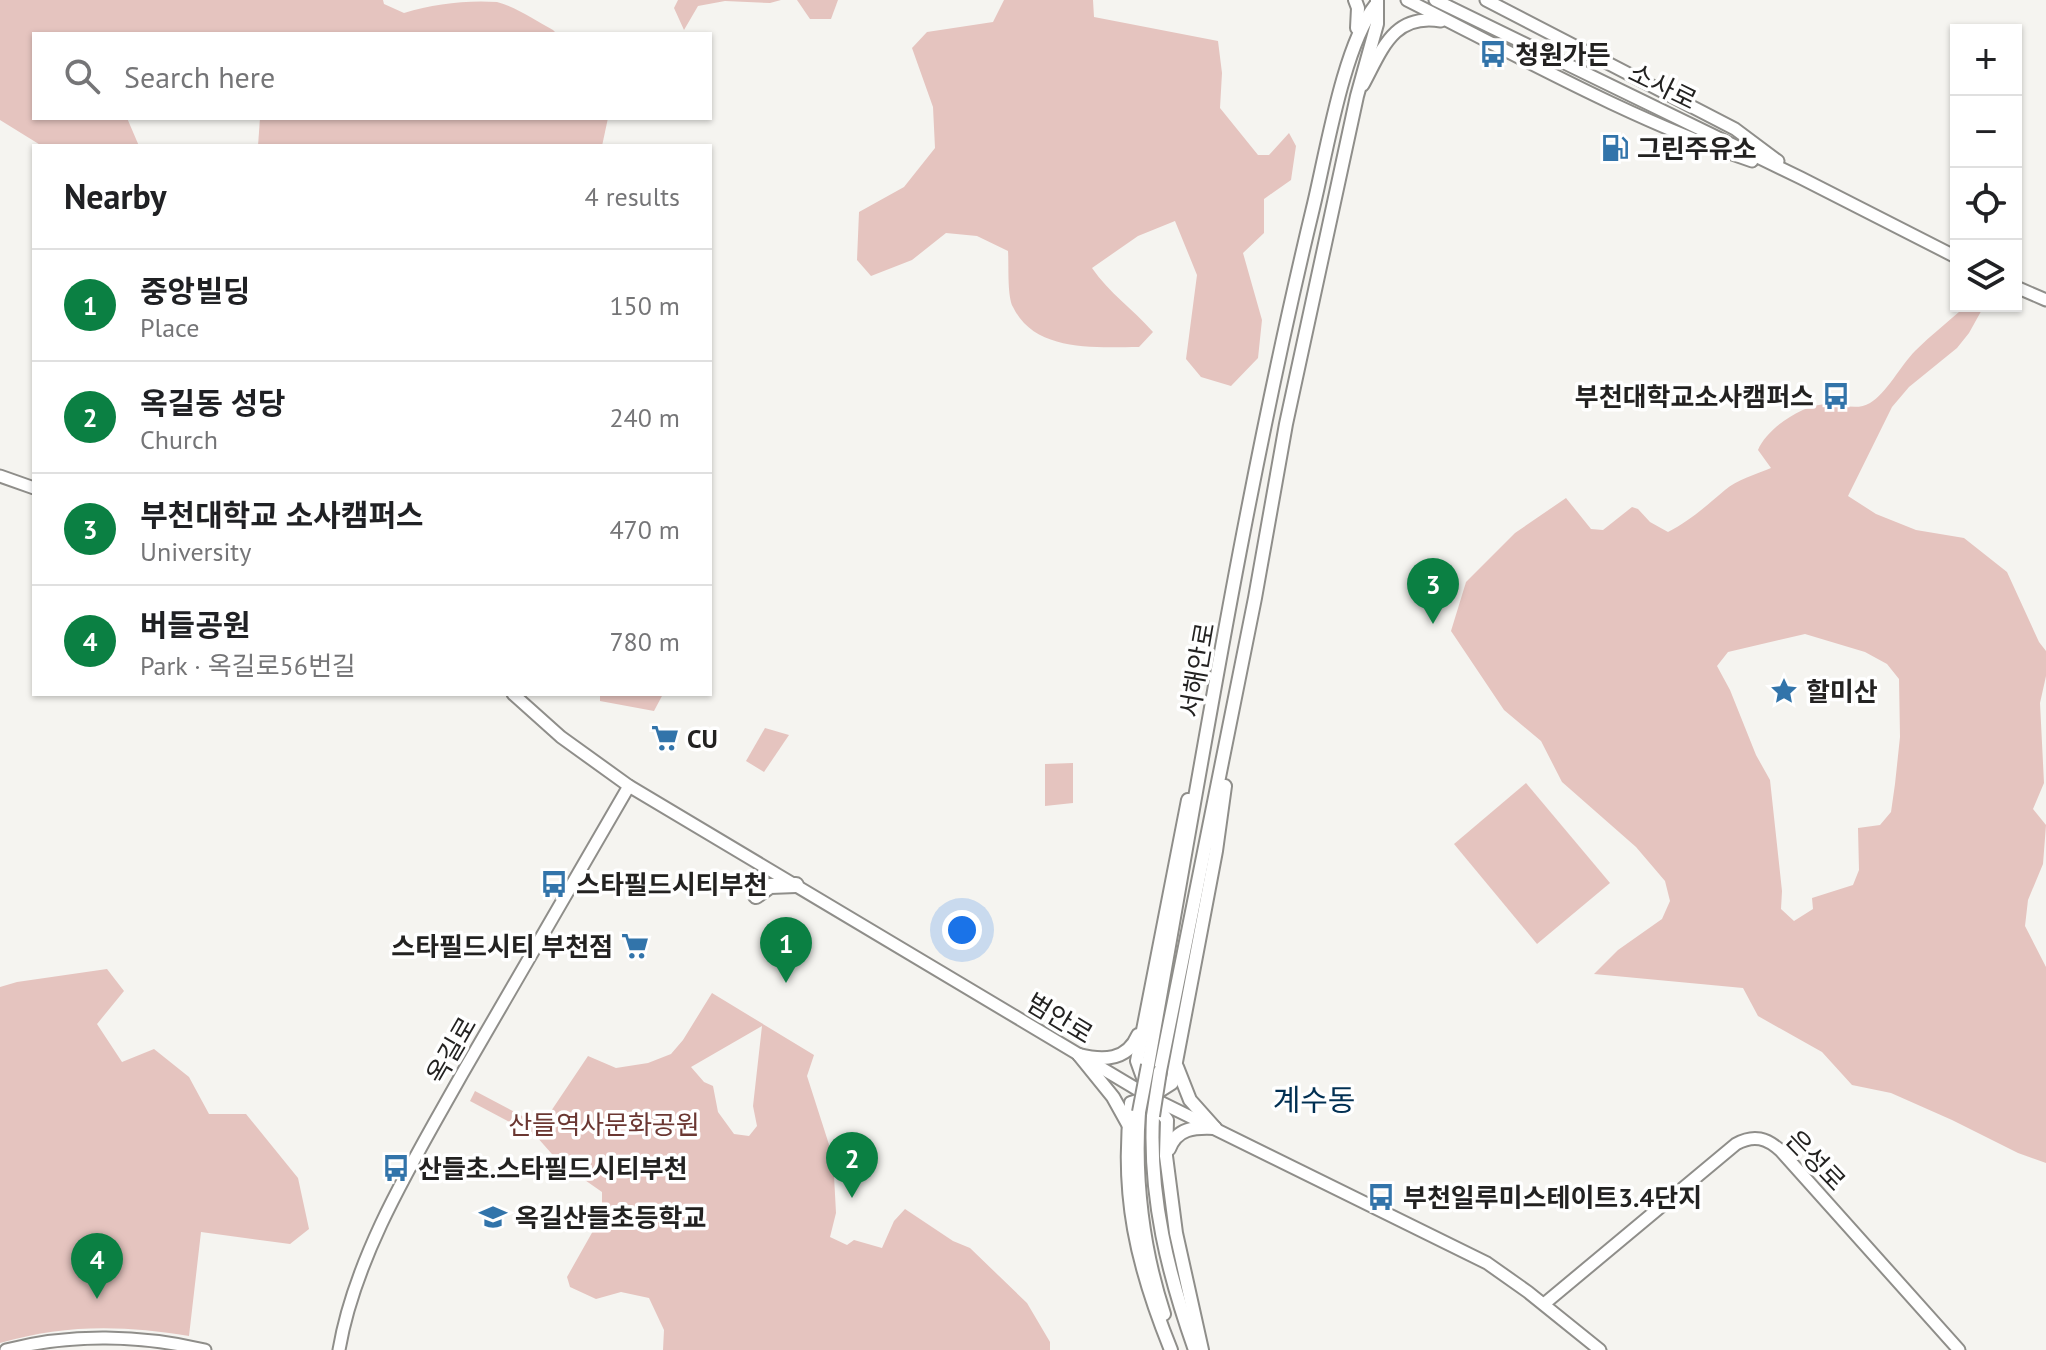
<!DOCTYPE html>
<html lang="en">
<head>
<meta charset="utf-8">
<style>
	body { margin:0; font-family:"PT Sans","Noto Sans KR",sans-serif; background:#f6f6f6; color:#202124 }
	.controls { position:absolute; right:24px; top:24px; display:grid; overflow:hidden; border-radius:0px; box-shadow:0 2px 6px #0004 }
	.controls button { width:72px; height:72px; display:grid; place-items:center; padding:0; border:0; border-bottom:2px solid #e0e0e0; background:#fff; color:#202124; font:40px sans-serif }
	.you { position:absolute; left:962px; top:930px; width:28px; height:28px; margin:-20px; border:6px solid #fff; border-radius:50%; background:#1a73e8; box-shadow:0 0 0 12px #1a73e833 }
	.badge { display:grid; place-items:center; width:52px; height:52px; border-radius:50%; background:#0b8043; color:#fff; font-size:26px; font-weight:700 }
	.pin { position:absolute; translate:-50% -66px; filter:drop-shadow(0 2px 4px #0008) }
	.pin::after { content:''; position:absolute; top:42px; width:28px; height:24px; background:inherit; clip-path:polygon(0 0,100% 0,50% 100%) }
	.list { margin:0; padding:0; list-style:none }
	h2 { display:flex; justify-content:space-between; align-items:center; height:104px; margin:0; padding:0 32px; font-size:34px }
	h2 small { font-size:26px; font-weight:400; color:#757577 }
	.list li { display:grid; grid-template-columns:52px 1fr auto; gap:24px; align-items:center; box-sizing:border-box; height:112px; padding:0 32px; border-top:2px solid #e0e0e0 }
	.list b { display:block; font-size:30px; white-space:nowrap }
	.list p { margin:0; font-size:26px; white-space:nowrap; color:#757577 }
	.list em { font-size:26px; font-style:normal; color:#757577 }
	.icon { flex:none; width:44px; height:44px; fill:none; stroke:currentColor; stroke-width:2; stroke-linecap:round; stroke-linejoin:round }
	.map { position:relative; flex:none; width:2046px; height:1350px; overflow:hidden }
	.search { position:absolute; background:#fff; box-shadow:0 2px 6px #0004; left:32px; top:32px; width:680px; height:88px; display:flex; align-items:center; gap:20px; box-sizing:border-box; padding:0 28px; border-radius:0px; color:#757577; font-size:30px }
	.panel { position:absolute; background:#fff; box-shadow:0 2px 6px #0004; left:32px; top:144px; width:680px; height:552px; border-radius:0px }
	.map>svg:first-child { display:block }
	.green { fill:#e5c4bf; fill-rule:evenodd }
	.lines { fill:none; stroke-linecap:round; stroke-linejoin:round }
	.tertiary-casing { stroke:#8f8e8a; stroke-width:15 }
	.secondary-casing { stroke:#8f8e8a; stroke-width:16 }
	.primary-casing { stroke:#8f8e8a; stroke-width:18 }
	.tertiary { stroke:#fff; stroke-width:11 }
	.secondary { stroke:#fff; stroke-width:12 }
	.primary { stroke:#fff; stroke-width:14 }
	.secondary-bridge-casing { stroke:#8f8e8a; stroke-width:16; stroke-linecap:butt }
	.secondary-bridge { stroke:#fff; stroke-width:12 }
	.labels { text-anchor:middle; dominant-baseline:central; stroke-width:7; stroke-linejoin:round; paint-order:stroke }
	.poi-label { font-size:26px; font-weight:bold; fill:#232221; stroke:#fff; text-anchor:start }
	.street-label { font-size:26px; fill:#232221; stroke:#fff }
	.park-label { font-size:26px; fill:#6b3732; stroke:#fff }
	.quarter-label { font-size:30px; fill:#002f52; stroke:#fff }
</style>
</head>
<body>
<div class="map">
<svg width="2046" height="1350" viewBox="0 0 2046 1350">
	<rect width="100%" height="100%" fill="#f5f4f0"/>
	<g class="green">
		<path d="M0 0H383L384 4 404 13C434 4 465 0 497 2 516 7 536 21 553 30L557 34H34V118H127L139 146H42L0 120Z"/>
		<polygon points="678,0 781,0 770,3 725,1 698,6 684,30 674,8"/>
		<polygon points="797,0 838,0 831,19 810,19"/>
		<path d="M1004 0H1093L1094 17 1218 41 1222 73 1220 108 1258 155H1269L1289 133 1296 146 1291 180 1264 199V233L1243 253 1262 320 1258 358 1231 386 1201 377 1186 359 1197 275 1175 221 1138 236 1092 268C1109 293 1133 309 1153 332L1139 347C1096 347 1035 353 1013 307 1007 296 1009 265 1008 251L977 236 946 233 912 260 871 276 857 260 859 212 904 187 935 148 933 107 912 48 927 32 993 22Z"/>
		<polygon points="260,118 608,118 602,146 258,146"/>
		<path d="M1966 306H1984L1969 333 1957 348 1909 387 1892 407 1848 496 1876 514 1916 530 1964 538 2007 572 2039 642 2046 651V676L2040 703 2044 783 2033 809 2046 825 2043 864 2028 900 2025 926 2046 967V1163L2018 1153 1952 1120 1891 1093 1852 1085 1822 1052 1758 1016 1743 988 1594 974 1618 950 1662 919 1670 901 1665 881 1636 847 1562 782 1541 741 1504 710 1451 631 1466 582 1515 533 1566 498 1591 529 1603 530 1632 507 1638 509 1650 522 1668 532C1691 520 1706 506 1725 490 1736 480 1757 474 1771 468L1758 450C1767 428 1803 404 1828 404 1842 404 1857 411 1870 403 1886 394 1901 365 1915 351 1931 335 1949 321 1966 306ZM1805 634 1865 652 1887 664 1899 679 1900 737 1895 784 1891 812 1880 825 1858 828 1859 870 1853 885 1812 898 1813 909 1794 921 1781 909 1782 891 1770 780 1756 755 1730 690 1717 666 1728 652Z"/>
		<polygon points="600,694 663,694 654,711 600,701"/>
		<polygon points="765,728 789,735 764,772 746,761"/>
		<polygon points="1073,763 1073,803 1045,806 1045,764"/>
		<polygon points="1526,783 1610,883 1537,944 1454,844"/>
		<path d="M107 969 124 991 97 1024 122 1062 154 1049 189 1077 209 1114H246L298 1178 309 1229 290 1244 201 1232 189 1336C124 1325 64 1324 0 1343V987L17 982Z"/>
		<path d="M712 993 814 1055 807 1076 833 1157 836 1213 830 1237 847 1245 854 1240 882 1248 894 1221 905 1209 953 1241 970 1248 1027 1303 1050 1342V1350H663L664 1330 649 1298 621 1292 596 1299 570 1287 567 1277 602 1215V1192L559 1162 536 1136 470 1101 475 1091 541 1126 588 1056 616 1068 648 1063 671 1054 683 1040ZM762 1026 753 1106 757 1126 749 1136 734 1134 718 1112 713 1086 704 1082 691 1067Z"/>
	</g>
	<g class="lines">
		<g class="tertiary-casing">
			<g id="tertiary">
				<path d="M1407 0C1520 57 1632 120 1752 161"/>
				<polyline points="1435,0 1801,178 1956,257"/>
				<polyline points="1486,0 1735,129 1778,161"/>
				<path d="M1363 85C1382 50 1393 13 1441 21"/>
				<polyline points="2016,287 2046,300"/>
				<polyline points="0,476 34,488"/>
				<polyline points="513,694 561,737 629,786 1150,1097 1487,1263 1528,1292 1600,1350"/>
				<path d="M1544 1304 1736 1144C1754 1134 1767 1138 1781 1151L1959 1350"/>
				<path d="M6 1350C71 1333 141 1335 205 1350"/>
				<path d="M339 1350C355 1255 415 1158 462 1074 517 978 573 882 629 786"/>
			</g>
		</g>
		<g class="secondary-casing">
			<g id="secondary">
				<polyline points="1355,0 1358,8 1357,28"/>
				<polyline points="1079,1055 1113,1097 1128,1124"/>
				<path d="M1079 1055C1103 1061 1127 1061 1138 1035"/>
				<path d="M1148 1065C1199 779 1245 490 1313 208 1326 155 1343 47 1375 6"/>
				<polyline points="1177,1067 1190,1100 1215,1128"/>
				<polyline points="1160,1071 1255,598 1286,424 1357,96 1377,24 1377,0"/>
				<path d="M1139 1112C1134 1179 1143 1250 1164 1314"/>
				<path d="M1153 1116C1149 1198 1168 1274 1195 1350"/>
				<path d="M1169 1149C1177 1128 1194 1127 1215 1128"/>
				<path d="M1171 1350C1137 1266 1120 1195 1131 1103L1150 1097 1137 1061 1188 800"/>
				<polyline points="1202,1350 1176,1233 1166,1156 1167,1120 1150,1097 1172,1083 1216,851 1225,786"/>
			</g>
		</g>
		<g class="primary-casing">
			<polyline id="primary" points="756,896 770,886 796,885"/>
		</g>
		<use href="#tertiary" class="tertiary"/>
		<use href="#secondary" class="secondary"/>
		<use href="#primary" class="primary"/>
		<g class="secondary-bridge-casing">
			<g id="secondary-bridge">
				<polyline points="1139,1112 1148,1065"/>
				<polyline points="1153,1116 1160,1071"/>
			</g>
		</g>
		<use href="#secondary-bridge" class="secondary-bridge"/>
	</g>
	<defs>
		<g id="bus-bare" transform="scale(2.16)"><path d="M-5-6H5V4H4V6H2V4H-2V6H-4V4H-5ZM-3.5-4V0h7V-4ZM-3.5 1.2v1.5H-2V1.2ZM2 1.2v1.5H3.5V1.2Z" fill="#3274aa" stroke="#fff" stroke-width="2.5" paint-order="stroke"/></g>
		<g id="fuel-bare" transform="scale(2.16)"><path d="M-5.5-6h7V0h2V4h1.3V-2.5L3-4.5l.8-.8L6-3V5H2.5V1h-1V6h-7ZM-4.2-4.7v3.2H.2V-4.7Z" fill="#3274aa" stroke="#fff" stroke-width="2.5" paint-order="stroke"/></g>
		<g id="sight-bare" transform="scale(2.16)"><path d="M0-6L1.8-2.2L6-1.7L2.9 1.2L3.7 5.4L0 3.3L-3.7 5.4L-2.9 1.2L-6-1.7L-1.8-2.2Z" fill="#3274aa" stroke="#fff" stroke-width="2.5" paint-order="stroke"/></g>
		<g id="supermarket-bare" transform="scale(2.16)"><path d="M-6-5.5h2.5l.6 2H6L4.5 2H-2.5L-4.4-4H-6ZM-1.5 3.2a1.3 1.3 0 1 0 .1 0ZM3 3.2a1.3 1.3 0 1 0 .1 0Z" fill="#3274aa" stroke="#fff" stroke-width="2.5" paint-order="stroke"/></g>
		<g id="school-bare" transform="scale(2.16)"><path d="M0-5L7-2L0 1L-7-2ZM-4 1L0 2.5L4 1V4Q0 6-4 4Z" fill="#3274aa" stroke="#fff" stroke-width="2.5" paint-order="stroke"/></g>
	</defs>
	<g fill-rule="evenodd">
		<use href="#bus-bare" x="1493" y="54"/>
		<use href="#fuel-bare" x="1615" y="148"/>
		<use href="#bus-bare" x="1836" y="396"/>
		<use href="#sight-bare" x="1784" y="691"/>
		<use href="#supermarket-bare" x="665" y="738"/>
		<use href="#bus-bare" x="554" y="884"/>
		<use href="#supermarket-bare" x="635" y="946"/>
		<use href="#bus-bare" x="396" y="1168"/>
		<use href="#bus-bare" x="1381" y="1197"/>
		<use href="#school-bare" x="493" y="1217"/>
	</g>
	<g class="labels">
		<g class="poi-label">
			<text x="1515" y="54">청원가든</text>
			<text x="1637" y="148">그린주유소</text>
			<text x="1814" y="396" text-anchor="end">부천대학교소사캠퍼스</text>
			<text x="1806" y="691">할미산</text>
			<text x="687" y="738">CU</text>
			<text x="576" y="884">스타필드시티부천</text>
			<text x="613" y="946" text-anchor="end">스타필드시티 부천점</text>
			<text x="418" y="1168">산들초.스타필드시티부천</text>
			<text x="1403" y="1197">부천일루미스테이트3.4단지</text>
			<text x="515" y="1217">옥길산들초등학교</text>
		</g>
		<g class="street-label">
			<text transform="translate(1663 86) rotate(26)">소사로</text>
			<text transform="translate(1197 670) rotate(-80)">서해안로</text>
			<text transform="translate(1060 1018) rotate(31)">범안로</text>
			<text transform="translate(451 1050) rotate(-60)">옥길로</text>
			<text transform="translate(1816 1160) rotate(46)">은성로</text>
		</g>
		<g class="park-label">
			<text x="604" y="1124">산들역사문화공원</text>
		</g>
		<g class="quarter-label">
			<text x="1314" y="1099">계수동</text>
		</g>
	</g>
</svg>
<div class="controls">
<button>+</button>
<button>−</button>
<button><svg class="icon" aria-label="locate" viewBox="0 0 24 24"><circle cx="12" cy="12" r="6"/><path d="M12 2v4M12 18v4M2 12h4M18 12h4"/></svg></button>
<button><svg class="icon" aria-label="layers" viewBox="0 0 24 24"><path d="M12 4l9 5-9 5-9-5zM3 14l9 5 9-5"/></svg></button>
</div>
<div class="you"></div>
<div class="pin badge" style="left:786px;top:983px">1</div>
<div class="pin badge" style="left:852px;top:1198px">2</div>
<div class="pin badge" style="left:1433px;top:624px">3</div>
<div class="pin badge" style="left:97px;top:1299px">4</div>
<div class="search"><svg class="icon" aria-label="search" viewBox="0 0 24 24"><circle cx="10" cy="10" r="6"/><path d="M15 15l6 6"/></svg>Search here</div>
<section class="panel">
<h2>Nearby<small>4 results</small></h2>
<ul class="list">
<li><span class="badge">1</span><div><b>중앙빌딩</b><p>Place</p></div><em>150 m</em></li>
<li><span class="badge">2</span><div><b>옥길동 성당</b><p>Church</p></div><em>240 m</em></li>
<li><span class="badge">3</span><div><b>부천대학교 소사캠퍼스</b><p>University</p></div><em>470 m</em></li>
<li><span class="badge">4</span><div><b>버들공원</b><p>Park · 옥길로56번길</p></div><em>780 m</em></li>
</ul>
</section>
</div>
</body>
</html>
